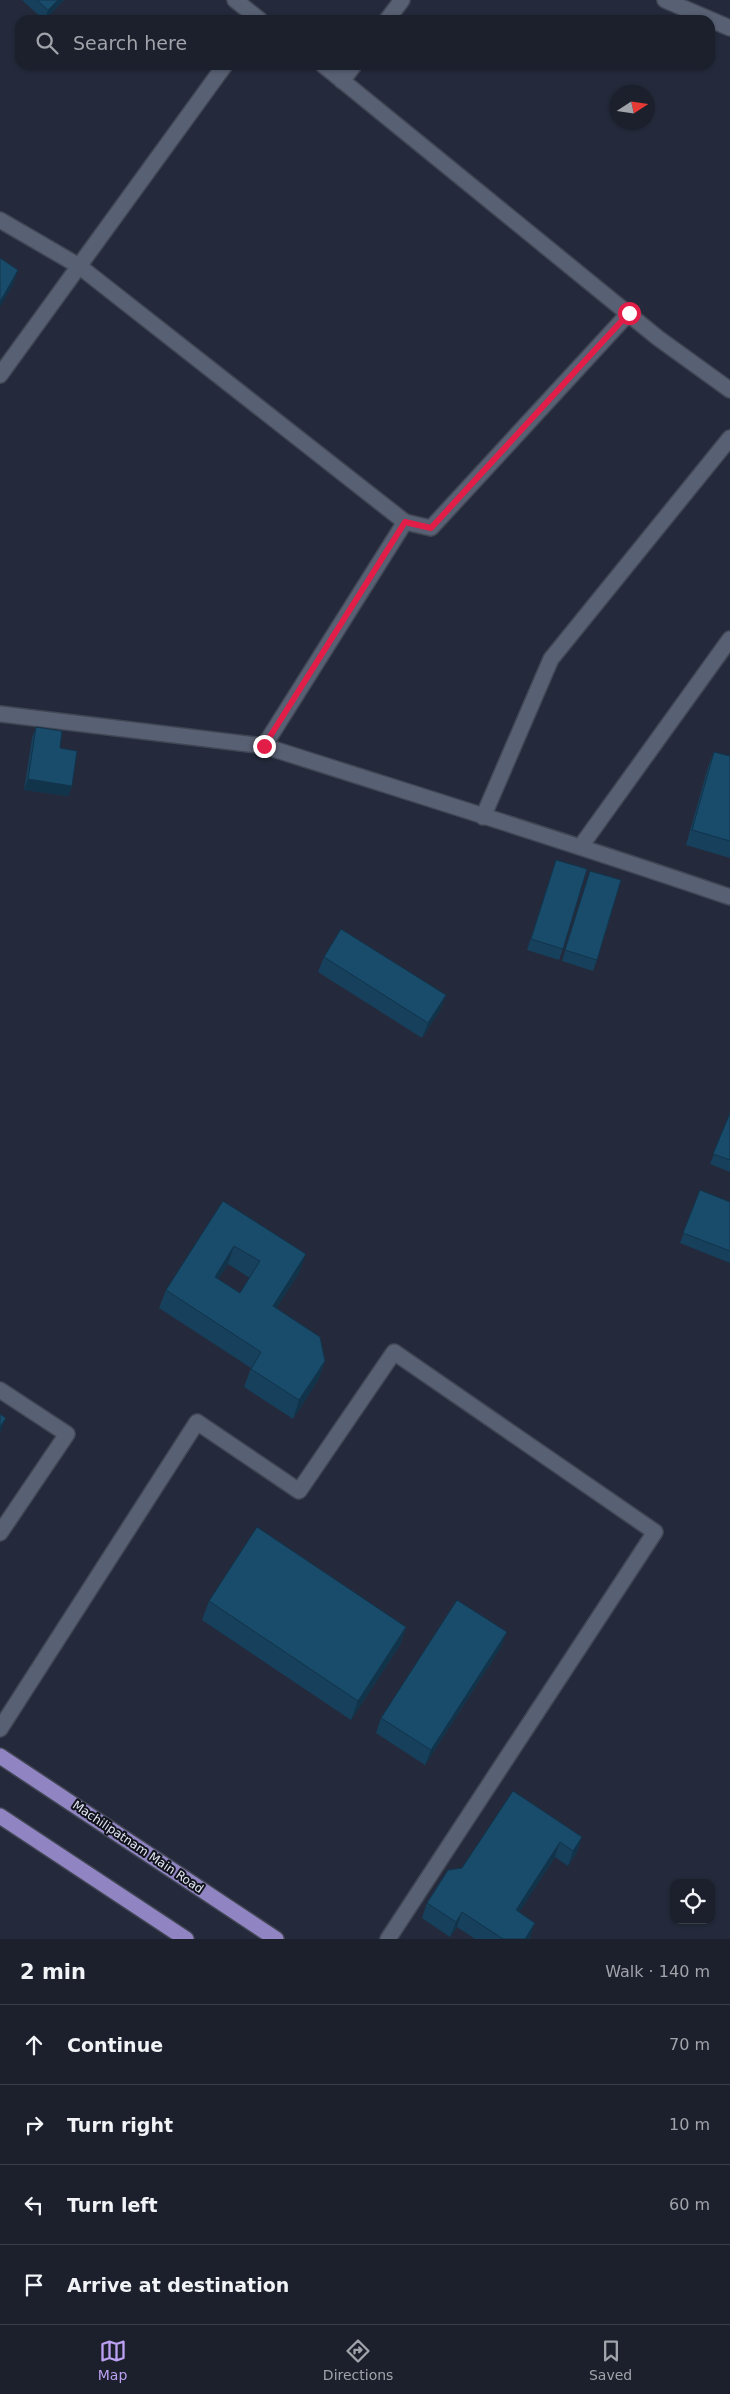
<!DOCTYPE html>
<html lang="en">
<head>
<meta charset="utf-8">
<style>
	body { margin:0; font-family:"DejaVu Sans",sans-serif; background:#282d38; color:#f1f3f6 }
	.controls { position:absolute; right:15px; bottom:15px; display:grid; overflow:hidden; border-radius:10px; box-shadow:0 1px 4px #0004 }
	.controls button { width:45px; height:45px; display:grid; place-items:center; padding:0; border:0; border-bottom:1px solid #393e48; background:#1b202c; color:#f1f3f6; font:25px sans-serif }
	.compass { position:absolute; left:610px; top:85px; width:45px; height:45px; border-radius:50%; background:#1b202c; box-shadow:0 1px 4px #0004; rotate:78deg }
	.stop { position:absolute; width:15px; height:15px; margin:-11px; border:4px solid #e11d48; border-radius:50%; background:#fff }
	.stop.end { background:#e11d48; border-color:#fff; box-shadow:0 1px 5px #0008 }
	.list { margin:0; padding:0; list-style:none }
	h2 { display:flex; justify-content:space-between; align-items:center; height:65px; margin:0; padding:0 20px; font-size:21px }
	h2 small { font-size:16px; font-weight:400; color:#a0a3a9 }
	.list li { display:grid; grid-template-columns:32px 1fr auto; gap:15px; align-items:center; box-sizing:border-box; height:80px; padding:0 20px; border-top:1px solid #393e48 }
	.list b { display:block; font-size:19px; white-space:nowrap }
	.list em { font-size:16px; font-style:normal; color:#a0a3a9 }
	.icon { flex:none; width:28px; height:28px; fill:none; stroke:currentColor; stroke-width:2; stroke-linecap:round; stroke-linejoin:round }
	.map { position:relative; flex:none; width:730px; height:1939px; overflow:hidden }
	.search { position:absolute; background:#1b202c; box-shadow:0 1px 4px #0004; left:15px; right:15px; top:15px; height:55px; display:flex; align-items:center; gap:12px; box-sizing:border-box; padding:0 18px; border-radius:15px; color:#a0a3a9; font-size:19px }
	.sheet { height:385px; background:#1b202c }
	nav { display:flex; justify-content:space-around; align-items:center; box-sizing:border-box; height:70px; border-top:1px solid #393e48; background:#1b202c; font-size:14px; color:#a0a3a9 }
	nav a { display:grid; justify-items:center; gap:2px }
	nav .on { color:#bca0f2 }
	.map>svg:first-child { display:block }
	.lines { fill:none; stroke-linecap:round; stroke-linejoin:round }
	.lane-casing { stroke:#414654; stroke-width:18 }
	.street-casing { stroke:#414654; stroke-width:18 }
	.primary-casing { stroke:#414654; stroke-width:18 }
	.lane { stroke:#586073; stroke-width:15 }
	.street { stroke:#586073; stroke-width:15 }
	.primary { stroke:#9085c2; stroke-width:15 }
	.wall { fill:#16405c; fill-rule:evenodd }
	.shaded-wall { fill:#12344b }
	.building { fill:#194b6b; stroke:#12344b; fill-rule:evenodd }
	.route { stroke:#e11d48; stroke-width:6 }
	.labels { text-anchor:middle; dominant-baseline:central; stroke-width:4; stroke-linejoin:round; paint-order:stroke }
	.street-label { font-size:12px; fill:#e4e8f4; stroke:#10131b }
</style>
</head>
<body>
<div class="map">
<svg width="730" height="1939" viewBox="0 0 730 1939">
	<rect width="100%" height="100%" fill="#242a3b"/>
	<g class="lines">
		<g class="lane-casing">
			<polyline id="lane" points="0,1390 67,1434 0,1533"/>
		</g>
		<g class="street-casing">
			<g id="street">
				<polyline points="235,0 260,20"/>
				<polyline points="665,0 730,28"/>
				<polyline points="387,20 402,0"/>
				<polyline points="323,65 658,338 730,390"/>
				<polyline points="342,81 354,65"/>
				<polyline points="0,220 79,266 405,522 264,746 0,714"/>
				<polyline points="0,375 225,65"/>
				<polyline points="405,522 431,528 629,313"/>
				<path d="M264 746C420 796 576 844 730 897"/>
				<polyline points="483,817 551,659 730,438"/>
				<polyline points="581,846 730,639"/>
				<polyline points="0,1729 197,1422 299,1491 394,1352 655,1532 388,1939"/>
			</g>
		</g>
		<g class="primary-casing">
			<g id="primary">
				<polyline points="0,1756 276,1939"/>
				<polyline points="0,1816 186,1939"/>
			</g>
		</g>
		<use href="#lane" class="lane"/>
		<use href="#street" class="street"/>
		<use href="#primary" class="primary"/>
	</g>
	<g class="wall">
		<polygon points="22,0 64,0 45,20 44,20"/>
		<polygon points="36,727 60,748 72,786 68,796 24,790 32,738"/>
		<polygon points="714,752 730,756 730,858 686,845 708,767"/>
		<polygon points="556,860 563,949 559,960 527,950"/>
		<polygon points="590,871 597,960 593,971 562,961"/>
		<polygon points="324,957 446,995 440,1010 422,1038 318,972"/>
		<polygon points="730,1113 730,1172 710,1164"/>
		<polygon points="700,1190 730,1202 730,1263 680,1243"/>
		<path d="M223 1201 299 1273 276 1308 325 1361 318 1380 293 1419 244 1387 251 1368 159 1308 166 1290ZM228 1264 250 1278 240 1293 218 1279Z"/>
		<polygon points="209,1601 406,1627 400,1645 351,1720 202,1620"/>
		<polygon points="501,1647 425,1765 376,1733 381,1718"/>
		<polygon points="513,1791 577,1852 568,1866 555,1857 519,1912 530,1938 529,1939 475,1939 457,1927 450,1937 422,1918 427,1903 462,1868"/>
	</g>
	<g class="shaded-wall">
		<polygon points="58,0 64,0 45,20 48,10"/>
		<polygon points="18,270 13,285 0,307 0,302"/>
		<polygon points="28,779 72,786 68,796 24,790"/>
		<polygon points="446,995 440,1010 422,1038 428,1023"/>
		<polygon points="234,1246 228,1264 208,1295 215,1277"/>
		<polygon points="306,1254 299,1273 266,1324 273,1306"/>
		<polygon points="325,1361 318,1380 293,1419 299,1400"/>
		<polygon points="6,1418 0,1433 0,1427"/>
		<polygon points="406,1627 400,1645 351,1720 358,1701"/>
		<polygon points="507,1632 501,1647 425,1765 431,1750"/>
		<polygon points="582,1837 577,1852 568,1866 573,1851"/>
		<polygon points="560,1842 555,1857 511,1925 516,1910"/>
		<polygon points="462,1912 457,1927 450,1937 456,1922"/>
		<polygon points="535,1923 530,1938 529,1939 525,1939"/>
	</g>
	<g class="building">
		<polygon points="37,0 58,0 48,10"/>
		<polygon points="0,258 18,270 0,302"/>
		<polygon points="36,727 62,731 60,748 77,751 72,786 28,779"/>
		<polygon points="714,752 730,756 730,841 692,830"/>
		<polygon points="556,860 587,869 563,949 531,939"/>
		<polygon points="590,871 621,880 597,960 565,950"/>
		<polygon points="341,929 446,995 428,1023 324,957"/>
		<polygon points="730,1113 730,1160 713,1154"/>
		<polygon points="700,1190 730,1202 730,1251 683,1233"/>
		<path d="M223 1201 306 1254 273 1306 320 1337 325 1361 299 1400 251 1369 261 1352 166 1290ZM234 1246 260 1261 240 1293 215 1277Z"/>
		<polygon points="0,1414 6,1418 0,1427"/>
		<polygon points="257,1527 406,1627 358,1701 209,1601"/>
		<polygon points="457,1600 507,1632 431,1750 381,1718"/>
		<polygon points="513,1791 582,1837 573,1851 560,1842 516,1910 535,1923 525,1939 503,1939 462,1912 456,1922 427,1903 448,1870 462,1868"/>
	</g>
	<g class="lines">
		<polyline class="route" points="264,746 405,522 431,528 629,313"/>
	</g>
	<g class="labels">
		<g class="street-label">
			<text transform="translate(138 1847) rotate(34)">Machilipatnam Main Road</text>
		</g>
	</g>
</svg>
<div class="controls">
<button><svg class="icon" aria-label="locate" viewBox="0 0 24 24"><circle cx="12" cy="12" r="6"/><path d="M12 2v4M12 18v4M2 12h4M18 12h4"/></svg></button>
</div>
<svg class="compass" viewBox="-18 -18 36 36"><path d="M0-13l5 13h-10z" fill="#e53935"/><path d="M0 13l5-13h-10z" fill="#a0a3a9"/></svg>
<div class="stop" style="left:629px;top:313px"></div>
<div class="stop end" style="left:264px;top:746px"></div>
<div class="search"><svg class="icon" aria-label="search" viewBox="0 0 24 24"><circle cx="10" cy="10" r="6"/><path d="M15 15l6 6"/></svg>Search here</div>
</div>
<section class="sheet">
<h2>2 min<small>Walk · 140 m</small></h2>
<ul class="list">
<li><svg class="icon" aria-label="ahead" viewBox="0 0 24 24"><path d="M12 20V5M6 11l6-6 6 6"/></svg><div><b>Continue</b></div><em>70 m</em></li>
<li><svg class="icon" aria-label="right" viewBox="0 0 24 24"><path d="M7 20v-9h11M14 6l5 5-5 5"/></svg><div><b>Turn right</b></div><em>10 m</em></li>
<li><svg class="icon" aria-label="left" viewBox="0 0 24 24"><path d="M17 20v-9H6M10 6l-5 5 5 5"/></svg><div><b>Turn left</b></div><em>60 m</em></li>
<li><svg class="icon" aria-label="arrive" viewBox="0 0 24 24"><path d="M6 21V4h12l-3 4 3 4H6"/></svg><div><b>Arrive at destination</b></div></li>
</ul>
</section>
<nav>
<a class="on"><svg class="icon" aria-label="map" viewBox="0 0 24 24"><path d="M3 6l6-2 6 2 6-2v14l-6 2-6-2-6 2zM9 4v14M15 6v14"/></svg>Map</a>
<a><svg class="icon" aria-label="directions" viewBox="0 0 24 24"><path d="M12 3l9 9-9 9-9-9zM9 14v-3h6M13 9l2 2-2 2"/></svg>Directions</a>
<a><svg class="icon" aria-label="saved" viewBox="0 0 24 24"><path d="M7 4h10v16l-5-4-5 4z"/></svg>Saved</a>
</nav>
</body>
</html>
